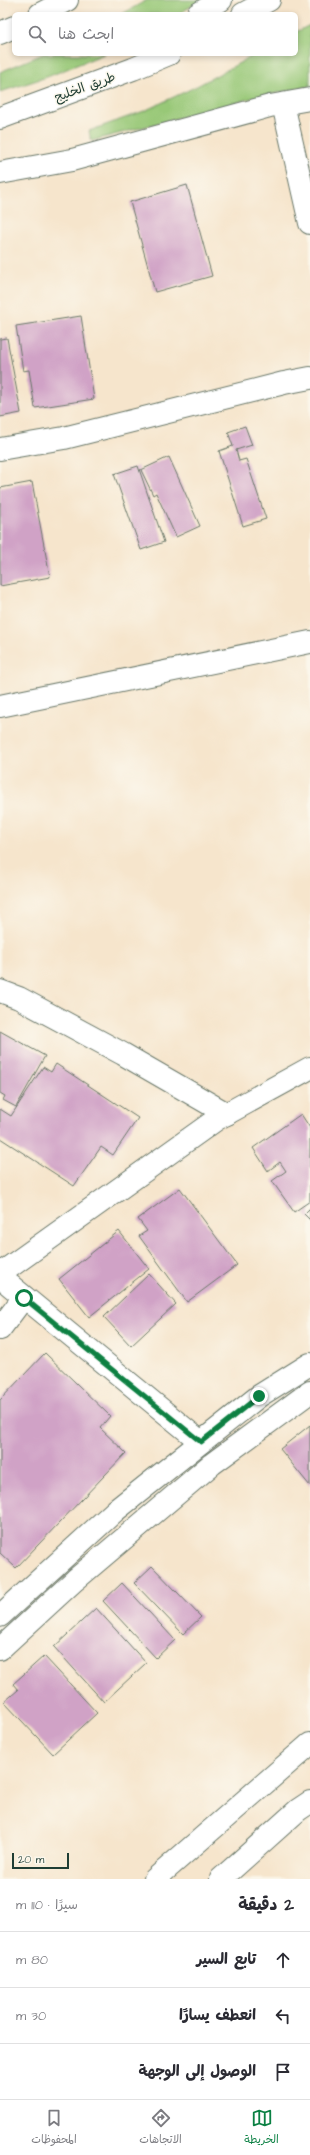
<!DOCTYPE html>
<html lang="ar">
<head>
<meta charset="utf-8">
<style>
	body { margin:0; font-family:"Architects Daughter","Playpen Sans Arabic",sans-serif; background:#f7f7f7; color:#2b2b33; direction:rtl }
	.scale { position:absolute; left:12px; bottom:10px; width:57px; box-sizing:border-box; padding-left:4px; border:2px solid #1f3d34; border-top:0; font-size:11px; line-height:14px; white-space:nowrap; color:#1f3d34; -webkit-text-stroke:3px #fbf7ec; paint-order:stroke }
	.stop { position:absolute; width:12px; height:12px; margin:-9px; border:3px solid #0b8043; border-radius:50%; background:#fff }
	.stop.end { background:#0b8043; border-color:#fff; box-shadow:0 1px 4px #0008 }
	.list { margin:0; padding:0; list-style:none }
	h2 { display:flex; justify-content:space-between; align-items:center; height:52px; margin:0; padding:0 16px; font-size:17px }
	h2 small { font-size:13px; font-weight:400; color:#7c7c81 }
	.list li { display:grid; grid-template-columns:26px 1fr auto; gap:12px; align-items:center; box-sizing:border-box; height:56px; padding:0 16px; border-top:1px solid #e1e1e2 }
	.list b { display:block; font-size:15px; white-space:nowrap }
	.list em { font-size:13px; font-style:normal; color:#7c7c81 }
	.icon { flex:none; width:22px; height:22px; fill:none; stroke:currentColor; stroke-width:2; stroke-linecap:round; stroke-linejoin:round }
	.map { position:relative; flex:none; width:310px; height:1879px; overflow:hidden; direction:ltr }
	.search { position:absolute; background:#fff; box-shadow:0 2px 6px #0003; left:12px; right:12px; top:12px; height:44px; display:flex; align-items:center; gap:10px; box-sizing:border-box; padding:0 14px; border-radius:6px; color:#7c7c81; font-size:15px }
	.sheet { height:220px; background:#fff }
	nav { display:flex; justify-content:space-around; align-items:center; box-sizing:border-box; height:56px; border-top:1px solid #e1e1e2; background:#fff; font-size:11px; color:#7c7c81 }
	nav a { display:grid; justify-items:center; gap:2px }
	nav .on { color:#0b8043 }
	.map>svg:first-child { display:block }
	.green { fill:#98c877; stroke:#5c8256 }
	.building { fill:#d0a2c6 }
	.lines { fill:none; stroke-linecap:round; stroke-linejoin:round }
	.minor-casing { stroke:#6a7869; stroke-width:24 }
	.major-casing { stroke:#6a7869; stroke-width:24 }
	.minor { stroke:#fff; stroke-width:22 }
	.major { stroke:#fff; stroke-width:22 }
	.route { stroke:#0b8043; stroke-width:5 }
	.labels { text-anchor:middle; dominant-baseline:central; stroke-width:3; stroke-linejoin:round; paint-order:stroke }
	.street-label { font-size:13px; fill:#1f3d34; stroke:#fbf7ec }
</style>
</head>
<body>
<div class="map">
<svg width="310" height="1879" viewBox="0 0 310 1879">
	<rect width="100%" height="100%" fill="#fbf7ec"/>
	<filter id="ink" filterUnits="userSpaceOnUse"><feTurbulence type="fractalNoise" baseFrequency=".025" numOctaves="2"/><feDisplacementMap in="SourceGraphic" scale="8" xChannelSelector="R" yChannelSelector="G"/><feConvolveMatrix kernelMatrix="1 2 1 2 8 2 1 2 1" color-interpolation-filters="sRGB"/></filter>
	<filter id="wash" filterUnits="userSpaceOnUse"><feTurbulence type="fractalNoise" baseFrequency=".012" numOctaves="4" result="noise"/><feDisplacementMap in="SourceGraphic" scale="16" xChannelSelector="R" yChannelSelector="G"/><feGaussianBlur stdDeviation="0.9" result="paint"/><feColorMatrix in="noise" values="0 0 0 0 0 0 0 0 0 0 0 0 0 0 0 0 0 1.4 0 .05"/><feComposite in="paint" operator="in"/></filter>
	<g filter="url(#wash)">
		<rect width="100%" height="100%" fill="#f6e5cc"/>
		<g class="green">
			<polygon points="147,0 202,0 178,14 122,14"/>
			<polygon points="310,25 310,86 253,98 91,141 89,131 144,111 195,87 256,54 296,54 296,32"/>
			<polygon points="43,54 104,54 47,77 0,92 0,72"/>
		</g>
		<g id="blocks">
			<g class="building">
				<polygon points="187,185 212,276 155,292 130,202"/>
				<polygon points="81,316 94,399 35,408 29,370 23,371 16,326"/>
				<polygon points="7,338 21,413 0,417 0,339"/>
				<polygon points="245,426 252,445 236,450 239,461 246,459 266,519 243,526 219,451 233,446 228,432"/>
				<polygon points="169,457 200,526 176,537 156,493 153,495 141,470"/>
				<polygon points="138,466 164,542 141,550 114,474"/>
				<polygon points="32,482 50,577 0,586 0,488"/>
				<polygon points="0,1031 45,1056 16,1107 3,1100 5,1096 0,1093"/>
				<polygon points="56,1064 138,1118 113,1155 101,1147 74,1186 0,1138 0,1109 11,1116 43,1067 51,1072"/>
				<polygon points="301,1114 310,1128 310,1201 294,1212 272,1181 286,1171 280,1162 268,1171 253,1148"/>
				<polygon points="180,1188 237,1265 187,1302 139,1236 147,1231 138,1219"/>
				<polygon points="310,1208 310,1220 304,1214"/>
				<polygon points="119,1231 149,1269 89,1317 59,1279"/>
				<polygon points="149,1274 176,1304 131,1346 104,1317"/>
				<polygon points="45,1353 110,1416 100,1428 126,1453 16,1568 0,1553 0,1400"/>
				<polygon points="310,1425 310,1486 280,1449"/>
				<polygon points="152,1566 201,1617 183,1634 134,1583"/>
				<polygon points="122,1583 175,1640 156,1658 103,1601"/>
				<polygon points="96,1608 146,1663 104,1702 54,1647"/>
				<polygon points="44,1656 97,1713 53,1754 4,1702 18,1690 13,1684"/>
			</g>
		</g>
	</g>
	<g filter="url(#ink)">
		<use href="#blocks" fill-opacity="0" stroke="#6a7869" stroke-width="1"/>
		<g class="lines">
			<g class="minor-casing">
				<g id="minor">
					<polyline points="283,104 310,223"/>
					<polyline points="0,449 64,438 284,383 310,378"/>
					<polyline points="0,706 310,642"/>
					<polyline points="0,991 19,998 123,1054 227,1114"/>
					<polyline points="0,1274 217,1119 310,1068"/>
					<polyline points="0,1277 201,1442"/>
					<polyline points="0,1329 24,1297"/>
					<polyline points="0,1616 116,1510 259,1396 310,1364"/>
					<polyline points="0,1649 75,1580 212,1464 310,1392"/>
					<polyline points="155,1879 310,1744"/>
					<polyline points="221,1879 298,1810 310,1802"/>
				</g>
			</g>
			<g class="major-casing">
				<g id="major">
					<polyline points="40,14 67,0"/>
					<polyline points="198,14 221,0"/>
					<polyline points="243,14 269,0"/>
					<polyline points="0,33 14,27"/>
					<polyline points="0,118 133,69 169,54"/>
					<polyline points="0,173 72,160 270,106 310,99"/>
				</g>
			</g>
			<use href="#minor" class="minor"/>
			<use href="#major" class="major"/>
		</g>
	</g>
	<g class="lines" filter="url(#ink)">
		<polyline class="route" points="24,1298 201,1442 259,1396"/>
	</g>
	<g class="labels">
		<g class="street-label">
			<text transform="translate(85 87) rotate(-20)">طريق الخليج</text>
		</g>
	</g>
</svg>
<div class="scale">20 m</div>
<div class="stop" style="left:24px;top:1298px"></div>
<div class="stop end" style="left:259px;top:1396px"></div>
<div class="search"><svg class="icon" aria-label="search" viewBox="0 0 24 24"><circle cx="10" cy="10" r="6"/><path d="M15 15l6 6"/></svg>ابحث هنا</div>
</div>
<section class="sheet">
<h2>2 دقيقة<small>سيرًا · 110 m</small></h2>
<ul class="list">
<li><svg class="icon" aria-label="ahead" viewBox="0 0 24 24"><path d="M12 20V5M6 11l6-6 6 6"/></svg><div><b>تابع السير</b></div><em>80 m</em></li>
<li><svg class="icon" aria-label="left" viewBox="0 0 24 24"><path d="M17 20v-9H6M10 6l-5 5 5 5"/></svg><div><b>انعطف يسارًا</b></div><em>30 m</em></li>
<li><svg class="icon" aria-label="arrive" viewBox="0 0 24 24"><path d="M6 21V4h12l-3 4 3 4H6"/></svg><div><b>الوصول إلى الوجهة</b></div></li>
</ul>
</section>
<nav>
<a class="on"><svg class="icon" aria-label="map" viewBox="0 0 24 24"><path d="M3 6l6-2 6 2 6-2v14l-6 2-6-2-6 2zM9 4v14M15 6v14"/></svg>الخريطة</a>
<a><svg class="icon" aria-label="directions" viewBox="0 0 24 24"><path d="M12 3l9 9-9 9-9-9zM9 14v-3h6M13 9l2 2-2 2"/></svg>الاتجاهات</a>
<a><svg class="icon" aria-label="saved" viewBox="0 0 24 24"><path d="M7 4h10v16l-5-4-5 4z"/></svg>المحفوظات</a>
</nav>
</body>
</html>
